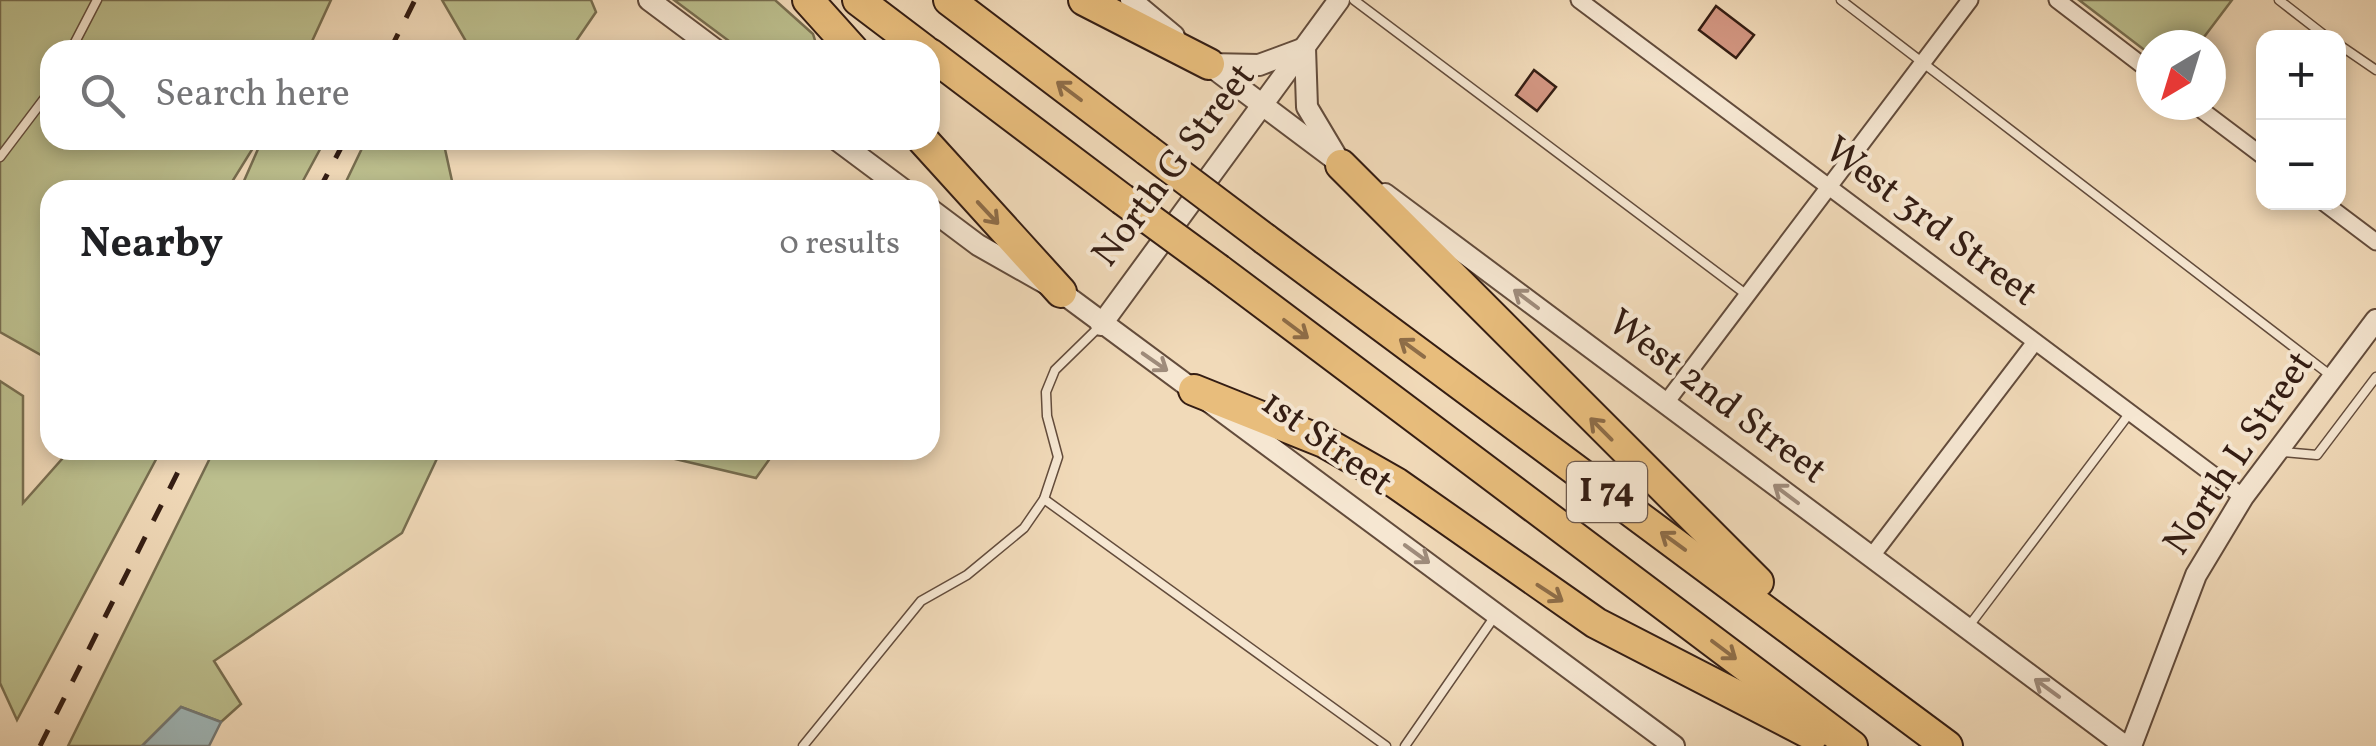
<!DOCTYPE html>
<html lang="en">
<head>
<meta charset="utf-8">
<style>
	body { margin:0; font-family:Vollkorn,serif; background:#f6f6f6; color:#202124 }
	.controls { position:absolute; right:30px; top:30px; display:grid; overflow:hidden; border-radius:20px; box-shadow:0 5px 15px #0003 }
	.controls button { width:90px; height:90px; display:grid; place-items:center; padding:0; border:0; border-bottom:2px solid #e0e0e0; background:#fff; color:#202124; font:50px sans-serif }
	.compass { position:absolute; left:2136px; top:30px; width:90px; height:90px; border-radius:50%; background:#fff; box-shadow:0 5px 15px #0003; rotate:218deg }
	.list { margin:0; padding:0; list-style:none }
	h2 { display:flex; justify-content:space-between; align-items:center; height:130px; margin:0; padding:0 40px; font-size:42px }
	h2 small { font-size:32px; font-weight:400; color:#757577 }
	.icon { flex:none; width:55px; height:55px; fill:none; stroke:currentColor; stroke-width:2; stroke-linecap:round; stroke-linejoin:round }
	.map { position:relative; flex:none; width:2376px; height:746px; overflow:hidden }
	.search { position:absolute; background:#fff; box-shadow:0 5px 15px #0003; left:40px; top:40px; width:900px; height:110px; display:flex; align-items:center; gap:25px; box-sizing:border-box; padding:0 35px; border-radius:30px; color:#757577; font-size:38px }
	.panel { position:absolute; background:#fff; box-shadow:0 5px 15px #0003; left:40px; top:180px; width:900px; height:280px; border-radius:30px }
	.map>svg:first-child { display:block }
	.green { fill:#bcbf8e; stroke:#786e50; stroke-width:2.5 }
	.water { fill:#9fb8ba; stroke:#747a77; stroke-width:2.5 }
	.building { fill:#d49783; stroke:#341d13; stroke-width:2.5 }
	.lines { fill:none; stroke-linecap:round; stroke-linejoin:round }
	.service-casing { stroke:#634c3c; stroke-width:11 }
	.minor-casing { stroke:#634c3c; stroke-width:19 }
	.tertiary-casing { stroke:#634c3c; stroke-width:24 }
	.motorway-casing { stroke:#341d13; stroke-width:34 }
	.service { stroke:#f6e7d2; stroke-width:8 }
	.minor { stroke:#f6e7d2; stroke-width:15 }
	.tertiary { stroke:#f6e7d2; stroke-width:20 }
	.motorway { stroke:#e8bd7c; stroke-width:30 }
	.rail { stroke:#341d13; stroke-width:5; stroke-dasharray:18 18; stroke-linecap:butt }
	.motorway-bridge-casing { stroke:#341d13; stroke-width:34; stroke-linecap:butt }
	.motorway-bridge { stroke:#e8bd7c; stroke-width:30 }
	.oneway { stroke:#8e6d48 }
	.oneway2 { stroke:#9f8c7c }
	.labels { text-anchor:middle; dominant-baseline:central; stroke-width:8; stroke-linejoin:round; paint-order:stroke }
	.shield { fill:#f6e7d2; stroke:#6e5a4c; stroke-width:2.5 }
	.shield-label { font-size:35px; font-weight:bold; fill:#341d13 }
	.street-label { font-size:38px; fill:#341d13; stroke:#f6e7d2 }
</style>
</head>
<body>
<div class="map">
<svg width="2376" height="746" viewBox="0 0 2376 746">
	<rect width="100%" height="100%" fill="#f1dab9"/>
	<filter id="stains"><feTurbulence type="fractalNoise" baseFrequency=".002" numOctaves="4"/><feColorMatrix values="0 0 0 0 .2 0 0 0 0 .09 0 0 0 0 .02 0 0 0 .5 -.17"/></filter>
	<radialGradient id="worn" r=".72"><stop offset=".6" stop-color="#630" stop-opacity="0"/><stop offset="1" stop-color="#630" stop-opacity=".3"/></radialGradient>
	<g class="green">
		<polygon points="0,0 331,0 308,50 50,50 50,140 258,140 227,190 50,190 50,360 0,332"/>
		<polygon points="442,0 591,0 596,12 570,50 471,50"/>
		<polygon points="674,0 775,0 813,34 818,50 741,50"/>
		<polygon points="2079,0 2232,0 2198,45 2151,45 2151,55"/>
		<polygon points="262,140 325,140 298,190 240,190"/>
		<polygon points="366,140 443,140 454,190 342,190"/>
		<polygon points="0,381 23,396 23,503 70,450 161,450 17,720 0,683"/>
		<polygon points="214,450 441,450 402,533 214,661 241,704 221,722 181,707 142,746 68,746"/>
		<polygon points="637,450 776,450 756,478"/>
	</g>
	<polygon class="water" points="181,707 221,722 209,746 142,746"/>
	<g class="building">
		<polygon points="1716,6 1754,35 1736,58 1699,30"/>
		<polygon points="1534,70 1556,87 1537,111 1516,95"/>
	</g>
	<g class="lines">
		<g class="service-casing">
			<g id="service">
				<polyline points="1354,0 1747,295"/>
				<polyline points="1841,0 2330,375"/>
				<polyline points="2279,0 2328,38"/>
				<polyline points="2338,44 2376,70"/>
				<polyline points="71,50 97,0"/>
				<polyline points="0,157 50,91"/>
				<polyline points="2282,452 2317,455 2376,377"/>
				<polyline points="1044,499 1386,746"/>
				<polyline points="1969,626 2129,414"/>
				<polyline points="803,746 921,601 967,575 1024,528 1044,499 1058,457 1047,416 1046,392 1055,370 1099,327"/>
				<polyline points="1405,746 1495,616"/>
			</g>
		</g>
		<g class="minor-casing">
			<g id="minor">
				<polyline points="1579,0 2243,497"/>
				<polyline points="2057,0 2151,72"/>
				<polyline points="2195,105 2264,157"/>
				<polyline points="2323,202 2376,242"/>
				<polyline points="1665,404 1970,0"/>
				<polyline points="1871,557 2035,342"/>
			</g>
		</g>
		<g class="tertiary-casing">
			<g id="tertiary">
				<polyline points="649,0 716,50"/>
				<polyline points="1131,0 1174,36"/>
				<polyline points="1200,58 1349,170"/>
				<polyline points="1209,64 1259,65 1305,48 1307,107 1335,154"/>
				<polyline points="837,140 904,190"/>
				<polyline points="1385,194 2125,746"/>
				<polyline points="930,209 978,245 1061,292 1674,746"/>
				<polyline points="1101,325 1339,0"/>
				<polyline points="2131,746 2196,575 2243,497 2376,320"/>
			</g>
		</g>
		<g class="motorway-casing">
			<g id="motorway">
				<polyline points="808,0 853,50"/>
				<polyline points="858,0 924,50"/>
				<polyline points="949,0 1147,150"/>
				<polyline points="1084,0 1209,64"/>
				<polyline points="930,54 1122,199"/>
				<polyline points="923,140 1061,292"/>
				<polyline points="1341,165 1758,582"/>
				<polyline points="1265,239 1947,746"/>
				<polyline points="1219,270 1852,746"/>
				<polyline points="1194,390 1324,442 1396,483 1596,623 1813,735"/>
			</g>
		</g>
		<use href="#service" class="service"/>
		<use href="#minor" class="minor"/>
		<use href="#tertiary" class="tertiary"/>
		<use href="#motorway" class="motorway"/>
		<g class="rail">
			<polyline points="390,50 415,0"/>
			<polyline points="319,190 345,140"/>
			<polyline points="40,746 189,450"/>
		</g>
		<g class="motorway-bridge-casing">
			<g id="motorway-bridge">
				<polyline points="1147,150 1265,239"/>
				<polyline points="1122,199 1219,270"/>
			</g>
		</g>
		<use href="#motorway-bridge" class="motorway-bridge"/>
	</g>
	<defs><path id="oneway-shaft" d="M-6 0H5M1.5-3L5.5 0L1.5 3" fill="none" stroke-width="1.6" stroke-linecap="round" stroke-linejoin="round" transform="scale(2.5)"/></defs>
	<g class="oneway">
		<use href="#oneway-shaft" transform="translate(1069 91) rotate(-143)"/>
		<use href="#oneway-shaft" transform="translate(988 213) rotate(47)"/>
		<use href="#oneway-shaft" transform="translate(1296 329) rotate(37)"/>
		<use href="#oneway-shaft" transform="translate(1412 348) rotate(-144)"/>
		<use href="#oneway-shaft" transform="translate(1601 429) rotate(-135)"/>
		<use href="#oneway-shaft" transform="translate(1673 541) rotate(-144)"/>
		<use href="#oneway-shaft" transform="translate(1550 593) rotate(33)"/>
		<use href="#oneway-shaft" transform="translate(1724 650) rotate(37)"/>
	</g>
	<g class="oneway2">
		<use href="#oneway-shaft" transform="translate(1526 299) rotate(-143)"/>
		<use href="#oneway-shaft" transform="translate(1155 362) rotate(35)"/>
		<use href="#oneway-shaft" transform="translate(1786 494) rotate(-143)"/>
		<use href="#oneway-shaft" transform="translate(1417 554) rotate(36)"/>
		<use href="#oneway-shaft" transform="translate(2047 688) rotate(-144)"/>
	</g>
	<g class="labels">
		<rect class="shield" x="1567" y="462" width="80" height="60" rx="8"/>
		<g class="shield-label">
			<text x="1607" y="492">I 74</text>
		</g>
		<g class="street-label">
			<text transform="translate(1175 166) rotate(-53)">North G Street</text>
			<text transform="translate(1930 223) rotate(37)">West 3rd Street</text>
			<text transform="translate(1716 398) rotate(37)">West 2nd Street</text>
			<text transform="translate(1326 444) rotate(36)">1st Street</text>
			<text transform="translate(2240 454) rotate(-56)">North L Street</text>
		</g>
	</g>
	<rect width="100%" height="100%" filter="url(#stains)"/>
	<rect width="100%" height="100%" fill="url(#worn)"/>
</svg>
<div class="controls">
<button>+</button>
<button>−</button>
</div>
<svg class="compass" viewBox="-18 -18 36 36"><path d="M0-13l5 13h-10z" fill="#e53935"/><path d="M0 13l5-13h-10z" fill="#757577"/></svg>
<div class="search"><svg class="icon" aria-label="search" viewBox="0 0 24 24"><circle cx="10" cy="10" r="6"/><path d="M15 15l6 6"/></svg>Search here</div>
<section class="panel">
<h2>Nearby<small>0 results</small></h2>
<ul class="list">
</ul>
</section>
</div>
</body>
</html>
